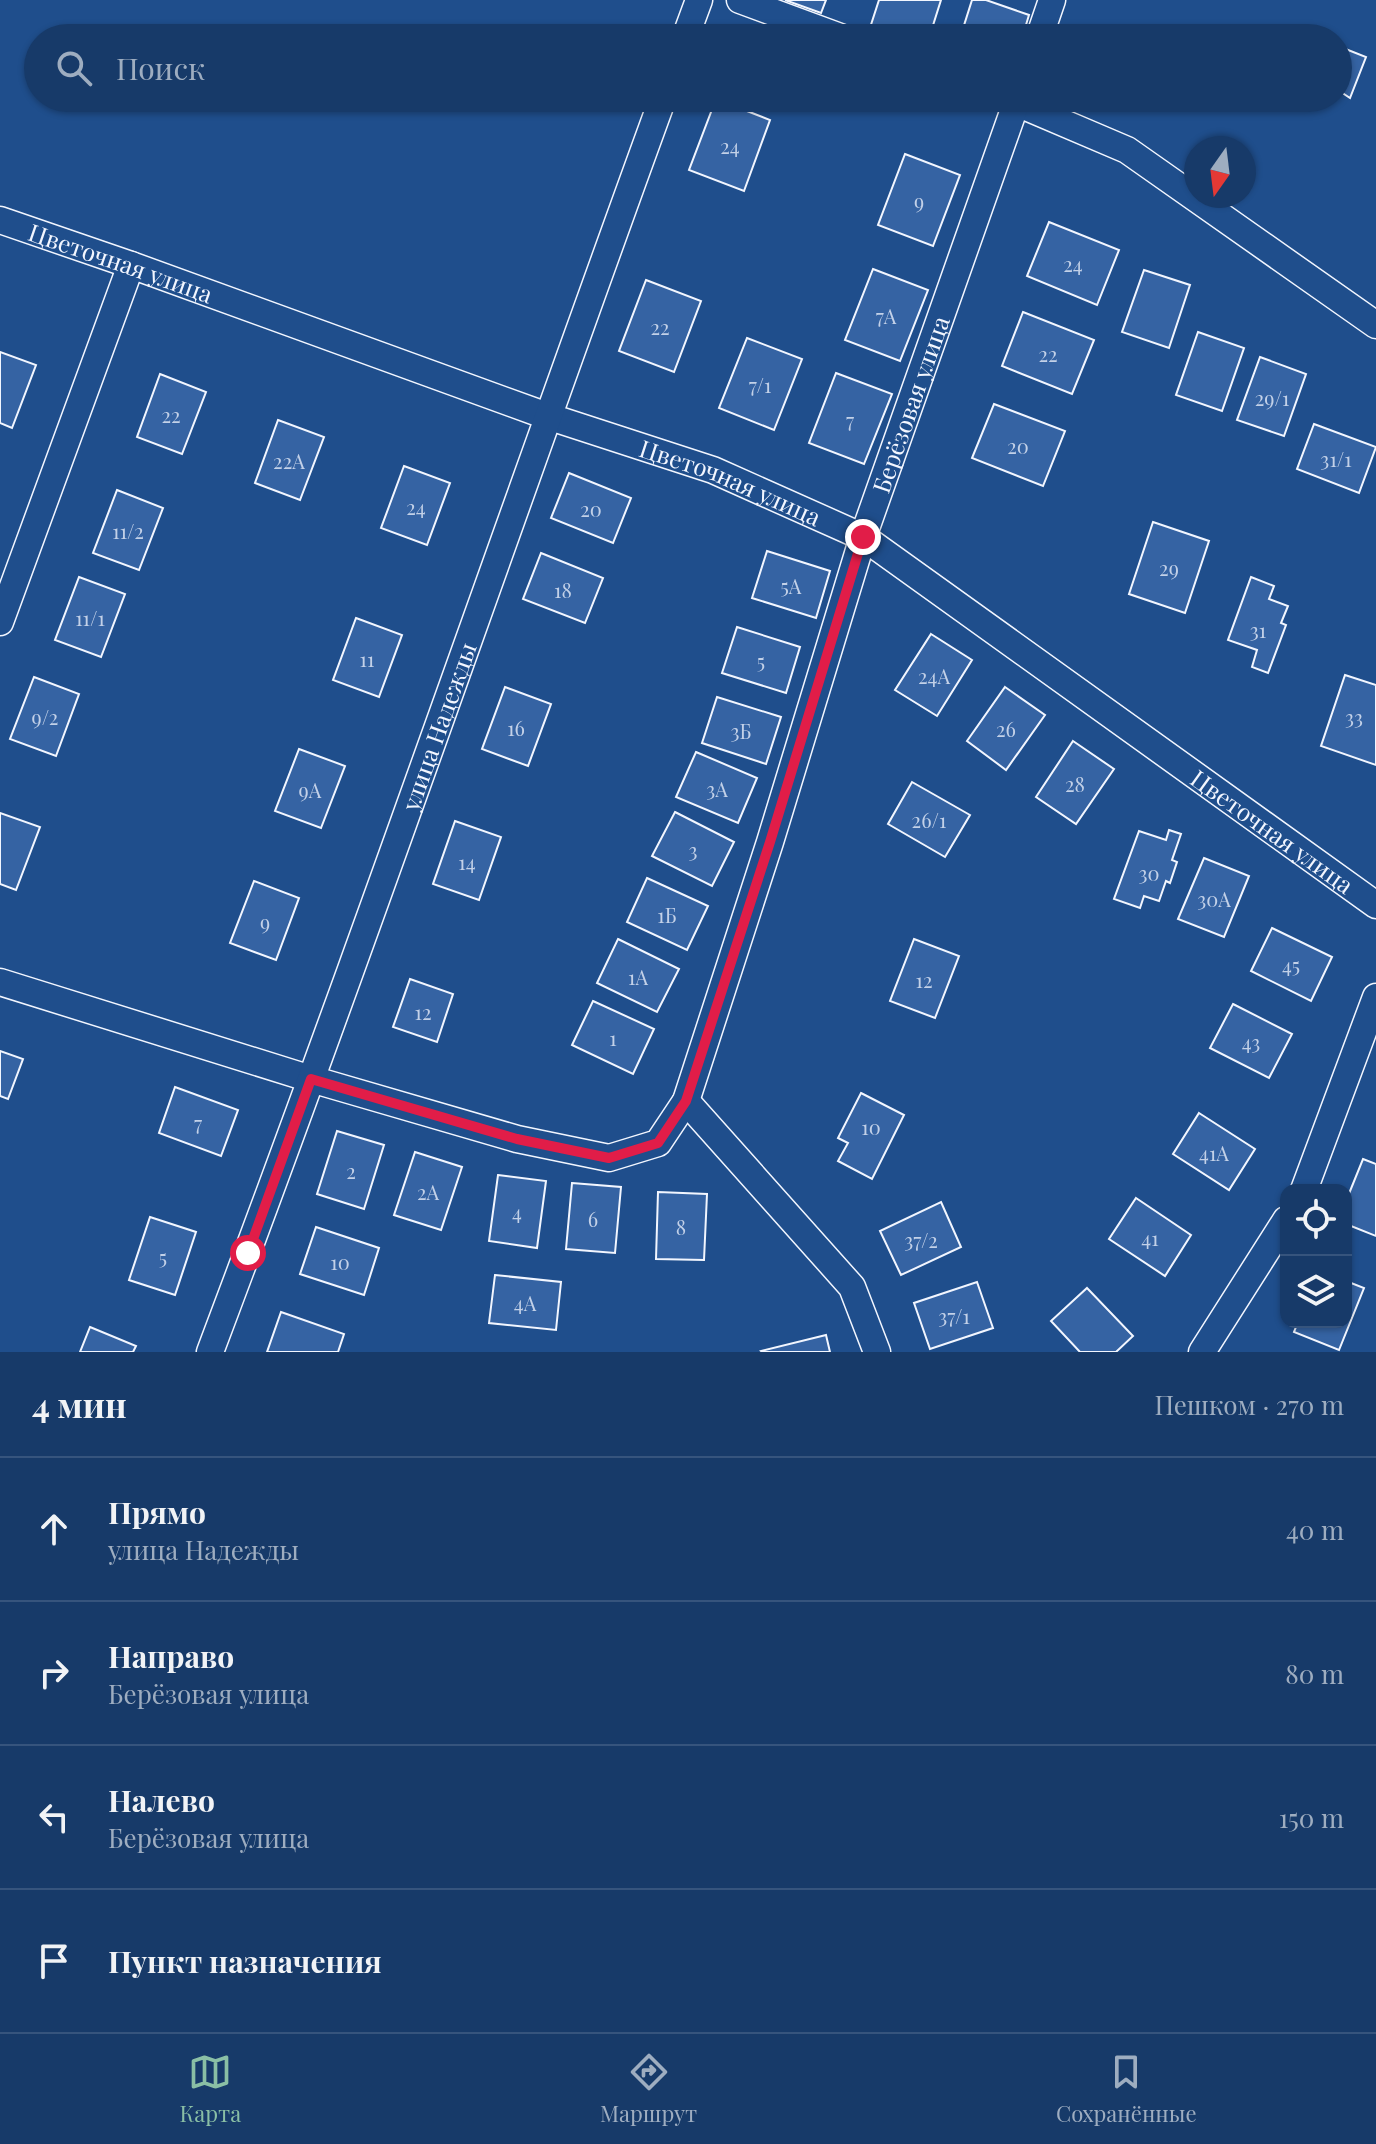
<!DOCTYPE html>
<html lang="ru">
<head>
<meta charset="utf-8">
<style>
	body { margin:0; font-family:"Playfair Display",serif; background:#20416f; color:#f1f3f6 }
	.controls { position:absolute; right:24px; bottom:24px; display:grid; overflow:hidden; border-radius:16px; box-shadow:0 2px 6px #0004 }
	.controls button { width:72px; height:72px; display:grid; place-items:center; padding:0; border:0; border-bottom:2px solid #36547d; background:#173a69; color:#f1f3f6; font:40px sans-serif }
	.compass { position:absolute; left:1184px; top:136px; width:72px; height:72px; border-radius:50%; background:#173a69; box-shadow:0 2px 6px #0004; rotate:194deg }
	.stop { position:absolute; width:24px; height:24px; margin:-18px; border:6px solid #e11d48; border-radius:50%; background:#fff }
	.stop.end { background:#e11d48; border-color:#fff; box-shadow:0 2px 8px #0008 }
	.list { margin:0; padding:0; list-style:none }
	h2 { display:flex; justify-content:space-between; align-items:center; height:104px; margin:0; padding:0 32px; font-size:34px }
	h2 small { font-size:26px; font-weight:400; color:#9eadc0 }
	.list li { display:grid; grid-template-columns:52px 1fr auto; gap:24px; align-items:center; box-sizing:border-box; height:144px; padding:0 32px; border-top:2px solid #36547d }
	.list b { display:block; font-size:30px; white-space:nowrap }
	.list p { margin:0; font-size:26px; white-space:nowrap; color:#9eadc0 }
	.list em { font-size:26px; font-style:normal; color:#9eadc0 }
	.icon { flex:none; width:44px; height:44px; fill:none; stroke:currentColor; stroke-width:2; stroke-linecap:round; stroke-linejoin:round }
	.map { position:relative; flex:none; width:1376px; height:1352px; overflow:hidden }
	.search { position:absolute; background:#173a69; box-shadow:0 2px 6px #0004; left:24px; right:24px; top:24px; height:88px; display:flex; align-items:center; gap:20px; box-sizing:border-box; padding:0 28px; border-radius:44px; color:#9eadc0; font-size:30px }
	.sheet { height:680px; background:#173a69 }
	nav { display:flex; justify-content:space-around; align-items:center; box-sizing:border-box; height:112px; border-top:2px solid #36547d; background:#173a69; font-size:22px; color:#9eadc0 }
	nav a { display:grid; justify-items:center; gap:4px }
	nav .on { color:#8abfa5 }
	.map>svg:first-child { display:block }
	.building { fill:#3563a3; stroke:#f2f6ff; stroke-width:2 }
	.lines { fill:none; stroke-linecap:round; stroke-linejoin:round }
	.street-casing { stroke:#f2f6ff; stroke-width:29 }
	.street { stroke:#1f4e8c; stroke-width:26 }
	.route { stroke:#e11d48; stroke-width:10 }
	.labels { text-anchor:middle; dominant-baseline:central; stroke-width:6; stroke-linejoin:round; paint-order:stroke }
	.number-label { font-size:20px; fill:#c3d1e8 }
	.street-label { font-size:24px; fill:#f2f6ff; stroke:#1f4e8c }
</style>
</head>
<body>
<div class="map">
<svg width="1376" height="1352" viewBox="0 0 1376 1352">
	<rect width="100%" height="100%" fill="#1f4e8c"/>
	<g class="building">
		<polygon points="785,0 826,0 821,13"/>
		<polygon points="879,0 941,0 929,38 867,37"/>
		<polygon points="972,0 986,0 1029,15 1022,38 960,38"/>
		<polygon points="1126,29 1152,38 1123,38"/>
		<polygon points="1338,46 1366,57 1350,98 1338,90"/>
		<polygon points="1122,98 1153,98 1150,108"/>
		<polygon points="716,99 770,120 744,191 689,170"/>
		<polygon points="905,154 960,175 933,246 878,225"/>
		<polygon points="1049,222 1119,250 1097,305 1027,276"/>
		<polygon points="873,269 928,290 900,361 845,340"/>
		<polygon points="1144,270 1190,285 1169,348 1122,332"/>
		<polygon points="646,280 701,301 674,372 619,351"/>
		<polygon points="1023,312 1094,340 1072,394 1002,366"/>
		<polygon points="1198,332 1244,348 1222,411 1176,395"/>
		<polygon points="747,338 802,359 774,430 719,408"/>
		<polygon points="0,352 36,365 12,428 0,423"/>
		<polygon points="1260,357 1306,374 1284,436 1237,420"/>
		<polygon points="836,373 892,394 864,464 809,443"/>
		<polygon points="160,374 206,392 182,454 137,437"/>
		<polygon points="994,404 1065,431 1043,486 972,458"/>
		<polygon points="278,420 324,437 300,500 255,483"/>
		<polygon points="1314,424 1376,447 1359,493 1297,469"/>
		<polygon points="404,466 450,483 427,545 381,528"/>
		<polygon points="569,473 631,498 613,543 551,518"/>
		<polygon points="117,490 163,508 139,570 93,553"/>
		<polygon points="1153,522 1209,541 1185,613 1129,594"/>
		<polygon points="767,551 830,571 816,618 752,598"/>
		<polygon points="541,553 603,578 585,623 523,599"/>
		<polygon points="79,577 125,594 101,657 55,640"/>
		<polygon points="1251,577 1274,586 1269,599 1288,606 1281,623 1286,625 1268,673 1252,667 1257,650 1228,640"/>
		<polygon points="356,618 402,635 379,697 333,680"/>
		<polygon points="737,627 800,647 786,693 722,673"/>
		<polygon points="931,634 972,660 937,716 895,690"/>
		<polygon points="1345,675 1376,685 1376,765 1321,746"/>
		<polygon points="34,677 79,694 56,756 10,739"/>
		<polygon points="505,687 551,704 528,766 482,749"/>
		<polygon points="1005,687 1045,715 1006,770 967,741"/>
		<polygon points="717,697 781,717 766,764 702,743"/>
		<polygon points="1073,741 1114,769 1076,824 1036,797"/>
		<polygon points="299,749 345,766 321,828 275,811"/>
		<polygon points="696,752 757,778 738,823 676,797"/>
		<polygon points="912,782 970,815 945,857 888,824"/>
		<polygon points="675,812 734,842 712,886 652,856"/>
		<polygon points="0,813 40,827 16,890 0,884"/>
		<polygon points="455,821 501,837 479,900 433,884"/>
		<polygon points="1169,830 1181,834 1172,860 1177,862 1170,883 1166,881 1159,901 1144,896 1140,908 1114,899 1139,831 1166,840"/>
		<polygon points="1204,858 1249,876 1224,937 1178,919"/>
		<polygon points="647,878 708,906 687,950 627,922"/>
		<polygon points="254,881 299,898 276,960 230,943"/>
		<polygon points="1272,928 1332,957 1311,1001 1251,971"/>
		<polygon points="618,939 679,969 657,1012 597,983"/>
		<polygon points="914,939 959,956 935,1018 890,1001"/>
		<polygon points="410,979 453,994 437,1042 393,1027"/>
		<polygon points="593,1001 654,1029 633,1074 572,1045"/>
		<polygon points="1233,1004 1292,1034 1269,1078 1210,1048"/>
		<polygon points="0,1051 23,1059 8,1099 0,1096"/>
		<polygon points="175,1087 238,1110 221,1156 159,1133"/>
		<polygon points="861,1093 904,1115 872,1179 838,1161 848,1143 838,1138"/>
		<polygon points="1199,1113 1255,1149 1229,1190 1173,1154"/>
		<polygon points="337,1131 384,1145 364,1209 317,1194"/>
		<polygon points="415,1152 462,1167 441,1230 394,1215"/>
		<polygon points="1363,1159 1376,1164 1376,1236 1346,1224 1346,1201"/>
		<polygon points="498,1175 546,1181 537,1248 489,1241"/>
		<polygon points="572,1183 621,1187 615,1253 566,1249"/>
		<polygon points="658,1192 707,1194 704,1260 656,1259"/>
		<polygon points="1136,1198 1191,1235 1165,1276 1109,1239"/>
		<polygon points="941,1202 961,1247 901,1275 880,1231"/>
		<polygon points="150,1217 196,1232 175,1295 129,1280"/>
		<polygon points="316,1227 379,1248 364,1295 300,1274"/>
		<polygon points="495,1275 561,1282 556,1330 489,1323"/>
		<polygon points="1346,1281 1364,1288 1339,1350 1294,1332 1298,1322 1346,1322"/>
		<polygon points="977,1282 993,1328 930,1349 914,1303"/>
		<polygon points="1087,1288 1133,1336 1116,1352 1080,1352 1051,1321"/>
		<polygon points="281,1312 344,1334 338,1352 267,1352"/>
		<polygon points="90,1327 136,1346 133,1352 80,1352"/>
		<polygon points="826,1335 830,1352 762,1352 761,1351"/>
	</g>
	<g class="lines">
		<g class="street-casing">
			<g id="street">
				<polyline points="740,0 843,38"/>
				<polyline points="685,38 699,0"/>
				<polyline points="1039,38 1052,0"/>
				<polyline points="1005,98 1127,150 1376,325"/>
				<path id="s1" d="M0 220 131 265 547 416 713 470 863 537 1376 905"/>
				<polyline points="0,622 131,265"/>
				<path id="s2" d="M0 982 311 1079 517 1139 609 1158 658 1143 686 1101 770 842 863 537 1018 98"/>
				<polyline points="686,1101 852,1287 877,1352"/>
				<polyline points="1304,1190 1376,997"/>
				<path id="s3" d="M210 1352C367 936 511 515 663 98"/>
				<polyline points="1202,1352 1286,1220"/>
			</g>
		</g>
		<use href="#street" class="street"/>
	</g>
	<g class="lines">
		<polyline class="route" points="248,1253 311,1079 517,1139 609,1158 658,1143 686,1101 770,842 863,537"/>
	</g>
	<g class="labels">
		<g class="number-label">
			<text x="730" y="145">24</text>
			<text x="919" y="200">9</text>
			<text x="1073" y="263">24</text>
			<text x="886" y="315">7А</text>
			<text x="660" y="326">22</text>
			<text x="1048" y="353">22</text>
			<text x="760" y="384">7/1</text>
			<text x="1272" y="397">29/1</text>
			<text x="171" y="414">22</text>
			<text x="850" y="419">7</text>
			<text x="1018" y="445">20</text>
			<text x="1336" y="458">31/1</text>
			<text x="289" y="460">22А</text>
			<text x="416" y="506">24</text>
			<text x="591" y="508">20</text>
			<text x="128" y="530">11/2</text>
			<text x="1169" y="567">29</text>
			<text x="791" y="585">5А</text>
			<text x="563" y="589">18</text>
			<text x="90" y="617">11/1</text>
			<text x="1258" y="629">31</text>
			<text x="367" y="658">11</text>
			<text x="761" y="660">5</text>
			<text x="934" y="675">24А</text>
			<text x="45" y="716">9/2</text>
			<text x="1354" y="716">33</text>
			<text x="516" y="727">16</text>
			<text x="1006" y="728">26</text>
			<text x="741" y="730">3Б</text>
			<text x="1075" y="783">28</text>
			<text x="717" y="788">3А</text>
			<text x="310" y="789">9А</text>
			<text x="929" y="819">26/1</text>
			<text x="693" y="849">3</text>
			<text x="467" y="861">14</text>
			<text x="1149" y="872">30</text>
			<text x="1214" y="898">30А</text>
			<text x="667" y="914">1Б</text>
			<text x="265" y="921">9</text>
			<text x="1291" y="964">45</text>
			<text x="638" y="976">1А</text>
			<text x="924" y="979">12</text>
			<text x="423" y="1011">12</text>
			<text x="613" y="1037">1</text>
			<text x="1251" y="1041">43</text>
			<text x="198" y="1122">7</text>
			<text x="871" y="1126">10</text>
			<text x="1214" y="1152">41А</text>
			<text x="351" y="1170">2</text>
			<text x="428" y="1191">2А</text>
			<text x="517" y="1211">4</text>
			<text x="593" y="1218">6</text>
			<text x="681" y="1226">8</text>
			<text x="1150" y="1237">41</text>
			<text x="921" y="1239">37/2</text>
			<text x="163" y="1256">5</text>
			<text x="340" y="1261">10</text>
			<text x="525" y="1302">4А</text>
			<text x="954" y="1315">37/1</text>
		</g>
		<g class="street-label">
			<text stroke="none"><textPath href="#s1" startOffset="128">Цветочная улица</textPath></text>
			<text stroke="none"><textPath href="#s2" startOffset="1468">Берёзовая улица</textPath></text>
			<text stroke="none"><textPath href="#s1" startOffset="776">Цветочная улица</textPath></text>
			<text stroke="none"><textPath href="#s3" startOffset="666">улица Надежды</textPath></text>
			<text stroke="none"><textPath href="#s1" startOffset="1424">Цветочная улица</textPath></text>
		</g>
	</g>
</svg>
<div class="controls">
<button><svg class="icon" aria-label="locate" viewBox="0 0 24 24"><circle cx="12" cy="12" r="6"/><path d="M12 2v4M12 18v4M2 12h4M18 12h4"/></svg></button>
<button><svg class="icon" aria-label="layers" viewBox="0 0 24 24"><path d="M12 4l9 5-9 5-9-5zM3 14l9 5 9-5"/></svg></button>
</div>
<svg class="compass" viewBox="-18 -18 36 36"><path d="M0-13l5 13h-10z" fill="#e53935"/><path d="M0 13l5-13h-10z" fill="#9eadc0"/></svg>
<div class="stop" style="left:248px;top:1253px"></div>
<div class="stop end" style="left:863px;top:537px"></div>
<div class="search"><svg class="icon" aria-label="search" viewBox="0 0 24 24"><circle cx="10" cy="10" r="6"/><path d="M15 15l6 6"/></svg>Поиск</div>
</div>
<section class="sheet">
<h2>4 мин<small>Пешком · 270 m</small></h2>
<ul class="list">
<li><svg class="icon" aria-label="ahead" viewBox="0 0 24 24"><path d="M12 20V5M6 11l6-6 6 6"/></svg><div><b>Прямо</b><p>улица Надежды</p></div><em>40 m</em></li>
<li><svg class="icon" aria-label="right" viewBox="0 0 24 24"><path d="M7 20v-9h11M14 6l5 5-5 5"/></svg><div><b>Направо</b><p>Берёзовая улица</p></div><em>80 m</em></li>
<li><svg class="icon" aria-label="left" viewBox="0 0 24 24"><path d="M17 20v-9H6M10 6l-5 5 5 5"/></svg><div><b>Налево</b><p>Берёзовая улица</p></div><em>150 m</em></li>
<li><svg class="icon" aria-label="arrive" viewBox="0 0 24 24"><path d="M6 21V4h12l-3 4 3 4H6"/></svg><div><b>Пункт назначения</b></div></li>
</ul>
</section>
<nav>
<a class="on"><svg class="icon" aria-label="map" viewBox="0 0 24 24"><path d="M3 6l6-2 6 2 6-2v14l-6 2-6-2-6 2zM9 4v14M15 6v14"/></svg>Карта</a>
<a><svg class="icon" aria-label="directions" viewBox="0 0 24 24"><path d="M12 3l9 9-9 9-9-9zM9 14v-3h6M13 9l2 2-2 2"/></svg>Маршрут</a>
<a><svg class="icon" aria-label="saved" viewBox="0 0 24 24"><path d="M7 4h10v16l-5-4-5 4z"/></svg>Сохранённые</a>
</nav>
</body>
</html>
